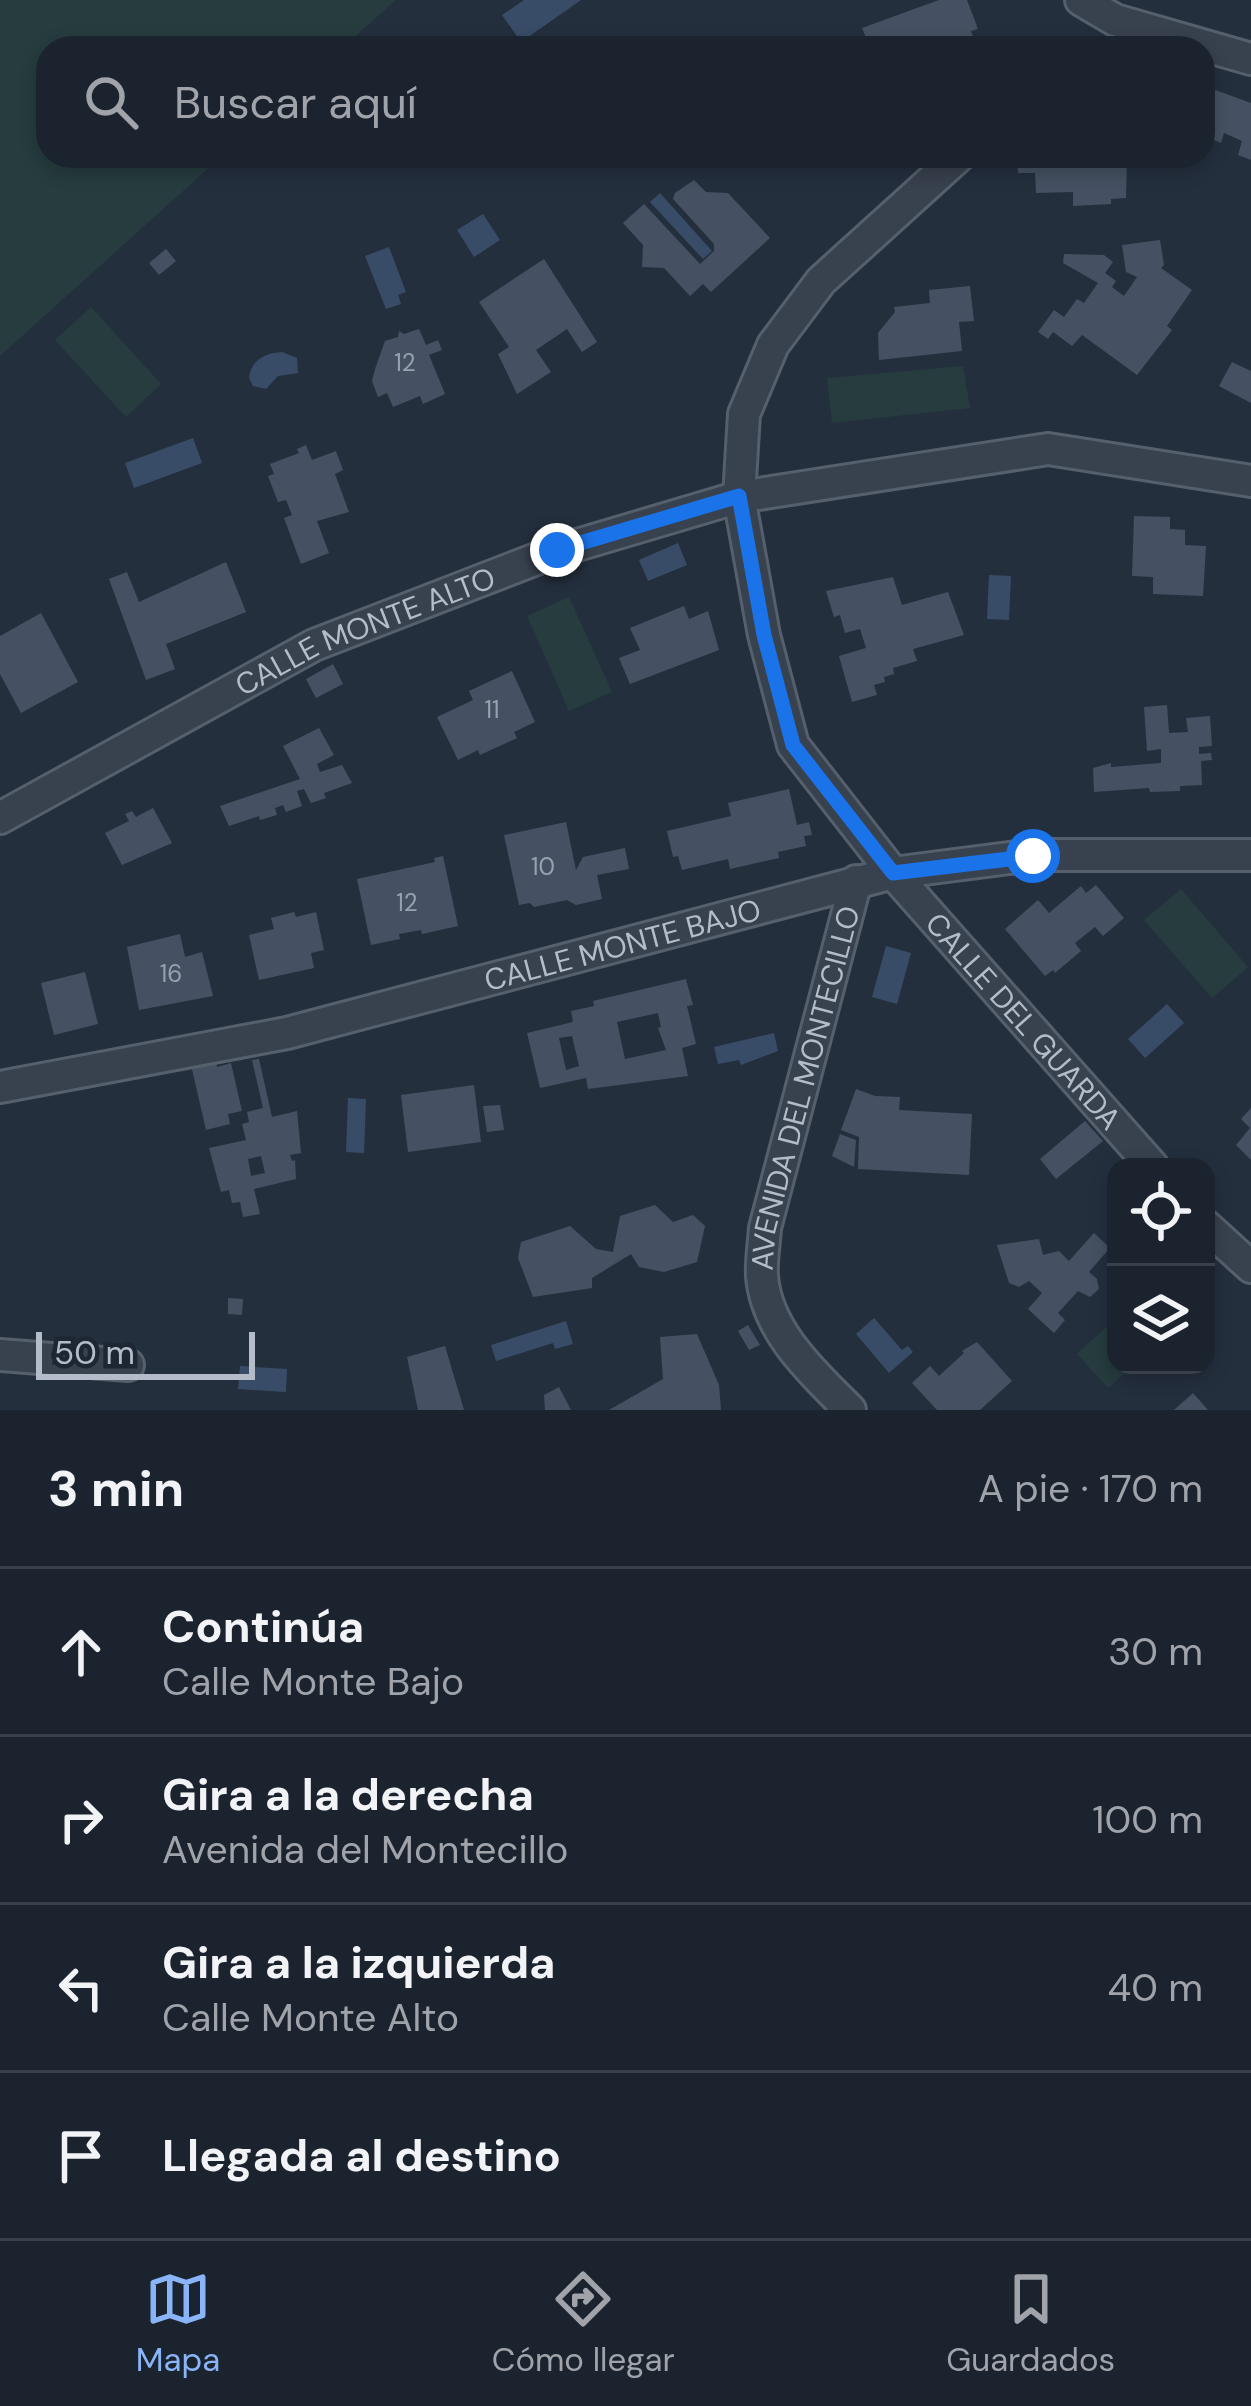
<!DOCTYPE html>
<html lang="es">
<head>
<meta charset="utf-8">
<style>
	body { margin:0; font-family:"DM Sans",sans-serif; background:#282f3a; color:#f1f3f6 }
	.controls { position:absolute; right:36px; bottom:36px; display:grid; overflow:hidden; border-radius:24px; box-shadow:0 6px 18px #0003 }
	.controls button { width:108px; height:108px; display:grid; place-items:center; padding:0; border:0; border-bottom:3px solid #39404a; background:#1b232e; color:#f1f3f6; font:60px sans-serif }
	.scale { position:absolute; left:36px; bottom:30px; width:219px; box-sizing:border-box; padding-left:12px; border:6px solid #b4bcc9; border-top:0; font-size:33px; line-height:42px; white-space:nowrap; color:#b4bcc9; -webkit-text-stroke:9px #1d2633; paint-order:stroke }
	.stop { position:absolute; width:36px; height:36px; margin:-27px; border:9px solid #1a73e8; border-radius:50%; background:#fff }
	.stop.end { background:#1a73e8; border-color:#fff; box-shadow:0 3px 12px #0008 }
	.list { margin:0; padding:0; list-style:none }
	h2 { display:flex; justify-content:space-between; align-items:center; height:156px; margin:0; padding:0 48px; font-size:51px }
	h2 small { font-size:39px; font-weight:400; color:#a0a4aa }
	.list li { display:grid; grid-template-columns:78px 1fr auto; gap:36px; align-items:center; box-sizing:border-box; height:168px; padding:0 48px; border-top:3px solid #39404a }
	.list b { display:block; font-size:45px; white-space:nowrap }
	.list p { margin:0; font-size:39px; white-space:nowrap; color:#a0a4aa }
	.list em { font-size:39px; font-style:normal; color:#a0a4aa }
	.icon { flex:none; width:66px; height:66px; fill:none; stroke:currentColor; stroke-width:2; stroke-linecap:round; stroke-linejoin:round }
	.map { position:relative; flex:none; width:1251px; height:1410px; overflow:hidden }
	.search { position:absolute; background:#1b232e; box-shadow:0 6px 18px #0003; left:36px; right:36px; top:36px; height:132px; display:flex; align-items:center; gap:30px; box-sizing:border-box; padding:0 42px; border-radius:36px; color:#a0a4aa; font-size:45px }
	.sheet { height:828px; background:#1b232e }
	nav { display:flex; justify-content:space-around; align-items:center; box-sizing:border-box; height:168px; border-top:3px solid #39404a; background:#1b232e; font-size:33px; color:#a0a4aa }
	nav a { display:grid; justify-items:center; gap:6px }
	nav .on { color:#8ab4f8 }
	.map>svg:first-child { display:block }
	.green { fill:#263c3f }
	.water { fill:#394c67 }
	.building { fill:#455162; fill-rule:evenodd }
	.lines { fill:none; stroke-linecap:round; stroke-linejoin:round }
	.minor-casing { stroke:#565f6c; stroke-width:36 }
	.minor { stroke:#38414e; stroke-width:30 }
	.route { stroke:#1a73e8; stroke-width:15 }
	.labels { text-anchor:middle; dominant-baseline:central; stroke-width:10; stroke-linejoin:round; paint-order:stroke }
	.number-label { font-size:24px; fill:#98a1af }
	.street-label { font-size:30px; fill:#b4bcc9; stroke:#1d2633 }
</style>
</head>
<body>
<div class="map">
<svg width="1251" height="1410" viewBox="0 0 1251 1410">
	<rect width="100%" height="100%" fill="#242f3e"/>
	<g class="green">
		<polygon points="0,0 396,0 342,48 48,48 48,156 222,156 0,356"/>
		<polygon points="91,307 161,384 126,417 55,340"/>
		<polygon points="963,366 970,408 832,423 827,378"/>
		<polygon points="569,597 612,692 569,711 527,616"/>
		<polygon points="1181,889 1248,967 1212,998 1144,920"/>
		<polygon points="1116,1318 1116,1365 1134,1365 1108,1388 1077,1354"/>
	</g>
	<g class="water">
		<polygon points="524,0 581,0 521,42 502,15"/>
		<polygon points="660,193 712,251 703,259 650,202"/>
		<polygon points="483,214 500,240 474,257 457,230"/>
		<polygon points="389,247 406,292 398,295 401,304 386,309 365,256"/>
		<path d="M282 352 297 358 298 373 278 376 266 389 253 386 249 378C251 360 265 353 282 352Z"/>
		<polygon points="193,438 202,463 134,488 125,463"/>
		<polygon points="678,543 687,565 648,581 639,560"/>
		<polygon points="989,575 1011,576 1009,620 987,619"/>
		<polygon points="886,946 911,953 897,1004 872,997"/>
		<polygon points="1167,1004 1184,1023 1145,1058 1128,1039"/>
		<polygon points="774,1033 778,1051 741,1065 739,1060 718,1064 714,1047"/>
		<polygon points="348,1098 366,1099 364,1153 346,1152"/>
		<polygon points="874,1318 902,1350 908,1346 913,1352 889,1373 856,1334"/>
		<polygon points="566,1321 573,1344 555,1349 553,1343 496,1361 491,1345"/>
		<polygon points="240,1366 287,1369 286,1392 238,1389"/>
	</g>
	<g class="building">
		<polygon points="939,0 967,0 978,29 971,31 977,47 870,48 862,28"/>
		<polygon points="1210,88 1251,103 1251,160 1238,155 1242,141 1224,133 1221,143 1203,135 1203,104"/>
		<polygon points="1051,156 1127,157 1126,198 1111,199 1111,204 1073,206 1073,192 1036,193 1035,173 1018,173 1017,159"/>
		<polygon points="694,180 706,192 728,193 770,238 711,292 703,284 690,296 664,268 642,267 643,245 623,223 644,204 700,264 714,251 714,244 673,199 675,193"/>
		<polygon points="1160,240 1164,265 1161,268 1192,290 1167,326 1172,330 1137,375 1082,335 1072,346 1053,332 1048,339 1038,332 1054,310 1064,317 1077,299 1084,303 1098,283 1063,263 1064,254 1104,255 1113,262 1105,273 1116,281 1112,287 1124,296 1137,277 1126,272 1122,245"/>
		<polygon points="166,249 176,261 159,275 149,263"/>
		<polygon points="544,259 597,342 582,352 567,329 536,350 551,372 517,394 498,354 509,347 479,302"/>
		<polygon points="970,286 974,321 959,322 962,351 879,360 878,333 895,312 894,307 930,303 929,290"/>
		<polygon points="419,329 426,345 438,340 442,350 429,355 445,394 423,404 420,396 393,407 387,393 378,397 372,381 375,369 385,341 398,337 399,331 404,334"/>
		<polygon points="1232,362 1251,371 1251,403 1219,386"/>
		<polygon points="306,445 312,460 336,451 343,470 335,474 349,512 317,521 329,553 301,564 284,518 292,515 286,500 278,502 268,476 274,474 270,464 299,453 297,449"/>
		<polygon points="1134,516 1170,517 1170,529 1185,530 1185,545 1206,546 1203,596 1153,594 1153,577 1132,576"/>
		<polygon points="226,562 246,612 166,644 175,669 146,680 109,579 127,572 139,602"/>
		<polygon points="893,577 902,605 948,592 964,635 913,649 917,661 893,668 894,674 884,677 885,682 874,685 877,695 852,702 839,656 866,648 860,629 845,633 840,615 834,617 826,591"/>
		<polygon points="684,606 689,619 708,611 719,650 630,684 619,658 640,650 630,628"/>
		<polygon points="41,613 78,682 21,713 0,674 0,636"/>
		<polygon points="333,664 343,684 316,698 306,679"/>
		<polygon points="512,671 535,722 514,732 517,738 480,755 478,750 458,760 437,717 473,700 469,691"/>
		<polygon points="1167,705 1169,733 1188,732 1186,718 1210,716 1212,746 1199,747 1199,754 1211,753 1212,760 1201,761 1202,785 1180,786 1180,791 1150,792 1149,788 1094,792 1093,768 1111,763 1111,767 1161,763 1161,749 1147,751 1144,707"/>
		<polygon points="319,728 334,755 317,764 320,772 342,765 352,783 324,793 326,798 311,803 304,789 297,791 302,806 286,812 283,805 275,808 277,815 260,820 259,816 229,826 220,806 300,779 283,746"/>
		<polygon points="789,789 797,825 809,822 812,835 804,836 806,846 778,852 779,858 730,869 728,859 682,870 678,856 673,857 667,831 731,816 728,803"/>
		<polygon points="153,808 172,843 122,865 105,833 129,821 125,814 132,811 136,817"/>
		<polygon points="566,822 576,870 583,857 625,848 629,869 597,875 602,899 576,905 567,900 534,907 530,903 519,905 504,835"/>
		<polygon points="443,856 458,926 422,934 421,930 399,934 400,939 371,945 357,879 435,862 434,858"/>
		<polygon points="1096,885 1124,918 1103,936 1095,927 1075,943 1081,951 1055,973 1053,970 1045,976 1005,929 1038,900 1049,913 1081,886 1086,893"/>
		<polygon points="294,912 296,917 316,912 324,950 311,953 314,968 259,980 249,935 274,929 271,918"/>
		<polygon points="180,934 185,957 202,952 213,996 139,1010 127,947"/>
		<polygon points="85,972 98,1024 54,1035 41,983"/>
		<path d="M686 979 693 1005 687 1006 696 1044 682 1048 688 1076 588 1089 586 1078 540 1088 527 1033 573 1022 571 1011 594 1006 593 1001ZM658 1013 661 1027 658 1028 666 1050 625 1059 617 1022ZM572 1036 579 1066 566 1070 559 1038Z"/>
		<path d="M259 1059 272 1117 297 1111 301 1153 290 1155 292 1161 295 1160 296 1179 254 1189 260 1214 243 1217 240 1202 232 1203 229 1190 221 1192 209 1148 246 1140 242 1124 249 1122 247 1112 263 1108 252 1060ZM261 1156 265 1173 251 1176 248 1159Z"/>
		<polygon points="216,1060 217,1067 231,1063 242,1111 228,1114 230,1124 206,1130 191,1065"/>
		<polygon points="474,1085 481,1142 408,1152 401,1095"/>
		<polygon points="856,1089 875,1096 900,1097 899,1110 972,1114 969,1175 858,1169 859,1137 841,1130"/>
		<polygon points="500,1105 504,1130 487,1132 483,1106"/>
		<polygon points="1251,1108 1251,1160 1236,1145 1250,1128 1241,1119"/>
		<polygon points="1085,1121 1103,1141 1056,1179 1040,1159"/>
		<polygon points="840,1134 856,1140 854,1167 832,1156"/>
		<polygon points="655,1205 673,1222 693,1215 705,1226 697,1262 664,1272 639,1267 631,1254 592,1278 592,1288 533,1297 518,1258 521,1242 570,1226 596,1249 613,1252 620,1216"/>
		<polygon points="1094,1233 1110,1248 1089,1272 1097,1279 1099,1289 1090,1297 1078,1291 1058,1313 1065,1320 1054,1333 1028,1309 1042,1293 1029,1281 1019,1287 1009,1283 997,1245 1039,1239 1043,1255 1059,1251 1069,1261"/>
		<polygon points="228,1298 243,1299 242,1315 228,1314"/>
		<polygon points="748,1325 760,1345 749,1350 738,1331"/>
		<polygon points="697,1334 719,1385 721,1410 609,1410 663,1379 660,1337"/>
		<polygon points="977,1342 1012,1381 980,1410 937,1410 912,1383 930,1366 939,1376 964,1353 962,1351"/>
		<polygon points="445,1346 464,1410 418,1410 407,1357"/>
		<polygon points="559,1387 571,1410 545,1410 544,1395"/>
		<polygon points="1193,1393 1208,1410 1174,1410"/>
	</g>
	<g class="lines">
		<g class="minor-casing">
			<g id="minor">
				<polyline points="1081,0 1115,20 1251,59"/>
				<path id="s1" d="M959 156 821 281 773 345 744 414 739 497 764 635 793 745 893 873 1153 1167"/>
				<path id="s2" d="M0 818 314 645 557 551 739 497 1048 449 1251 481"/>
				<path id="s3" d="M0 1087 287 1033 893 873 1033 855H1251"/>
				<polyline points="1206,1226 1251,1267"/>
				<polyline points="0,1355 128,1365"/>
				<path id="s4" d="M850 1410C814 1374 766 1331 762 1276 761 1261 764 1244 765 1228L856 881"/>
			</g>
		</g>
		<use href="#minor" class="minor"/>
	</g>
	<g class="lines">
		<polyline class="route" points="557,550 739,496 764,635 793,745 893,873 1033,856"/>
	</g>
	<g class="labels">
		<g class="number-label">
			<text x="405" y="362">12</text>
			<text x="492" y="709">11</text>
			<text x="543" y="866">10</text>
			<text x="407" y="902">12</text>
			<text x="171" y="973">16</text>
		</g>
		<g class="street-label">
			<text stroke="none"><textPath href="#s2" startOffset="411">CALLE MONTE ALTO</textPath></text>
			<text stroke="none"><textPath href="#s3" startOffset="639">CALLE MONTE BAJO</textPath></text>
			<text stroke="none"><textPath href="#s1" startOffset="1038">CALLE DEL GUARDA</textPath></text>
			<text stroke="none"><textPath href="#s4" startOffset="357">AVENIDA DEL MONTECILLO</textPath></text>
		</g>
	</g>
</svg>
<div class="controls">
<button><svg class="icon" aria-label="locate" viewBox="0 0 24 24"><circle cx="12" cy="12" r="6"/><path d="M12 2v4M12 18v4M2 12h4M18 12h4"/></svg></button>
<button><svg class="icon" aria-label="layers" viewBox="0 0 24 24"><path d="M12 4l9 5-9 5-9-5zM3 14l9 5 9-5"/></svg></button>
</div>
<div class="scale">50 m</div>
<div class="stop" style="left:1033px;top:856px"></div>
<div class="stop end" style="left:557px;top:550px"></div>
<div class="search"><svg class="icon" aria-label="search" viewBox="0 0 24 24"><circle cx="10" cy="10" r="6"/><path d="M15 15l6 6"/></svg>Buscar aquí</div>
</div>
<section class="sheet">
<h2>3 min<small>A pie · 170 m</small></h2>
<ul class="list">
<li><svg class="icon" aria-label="ahead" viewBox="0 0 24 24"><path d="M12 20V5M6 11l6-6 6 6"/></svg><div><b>Continúa</b><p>Calle Monte Bajo</p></div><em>30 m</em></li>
<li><svg class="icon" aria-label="right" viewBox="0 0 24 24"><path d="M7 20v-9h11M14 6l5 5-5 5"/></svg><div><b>Gira a la derecha</b><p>Avenida del Montecillo</p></div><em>100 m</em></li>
<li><svg class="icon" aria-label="left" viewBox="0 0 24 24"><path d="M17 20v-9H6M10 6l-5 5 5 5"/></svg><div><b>Gira a la izquierda</b><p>Calle Monte Alto</p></div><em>40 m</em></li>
<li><svg class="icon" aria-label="arrive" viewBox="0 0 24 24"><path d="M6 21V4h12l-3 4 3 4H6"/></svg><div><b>Llegada al destino</b></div></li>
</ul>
</section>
<nav>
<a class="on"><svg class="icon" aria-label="map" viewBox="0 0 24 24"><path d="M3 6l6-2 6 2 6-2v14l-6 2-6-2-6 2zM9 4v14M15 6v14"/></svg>Mapa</a>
<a><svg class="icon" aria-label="directions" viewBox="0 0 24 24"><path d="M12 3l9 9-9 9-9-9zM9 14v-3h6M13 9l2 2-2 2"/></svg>Cómo llegar</a>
<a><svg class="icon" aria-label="saved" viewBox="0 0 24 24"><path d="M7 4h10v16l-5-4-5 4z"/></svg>Guardados</a>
</nav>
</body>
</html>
